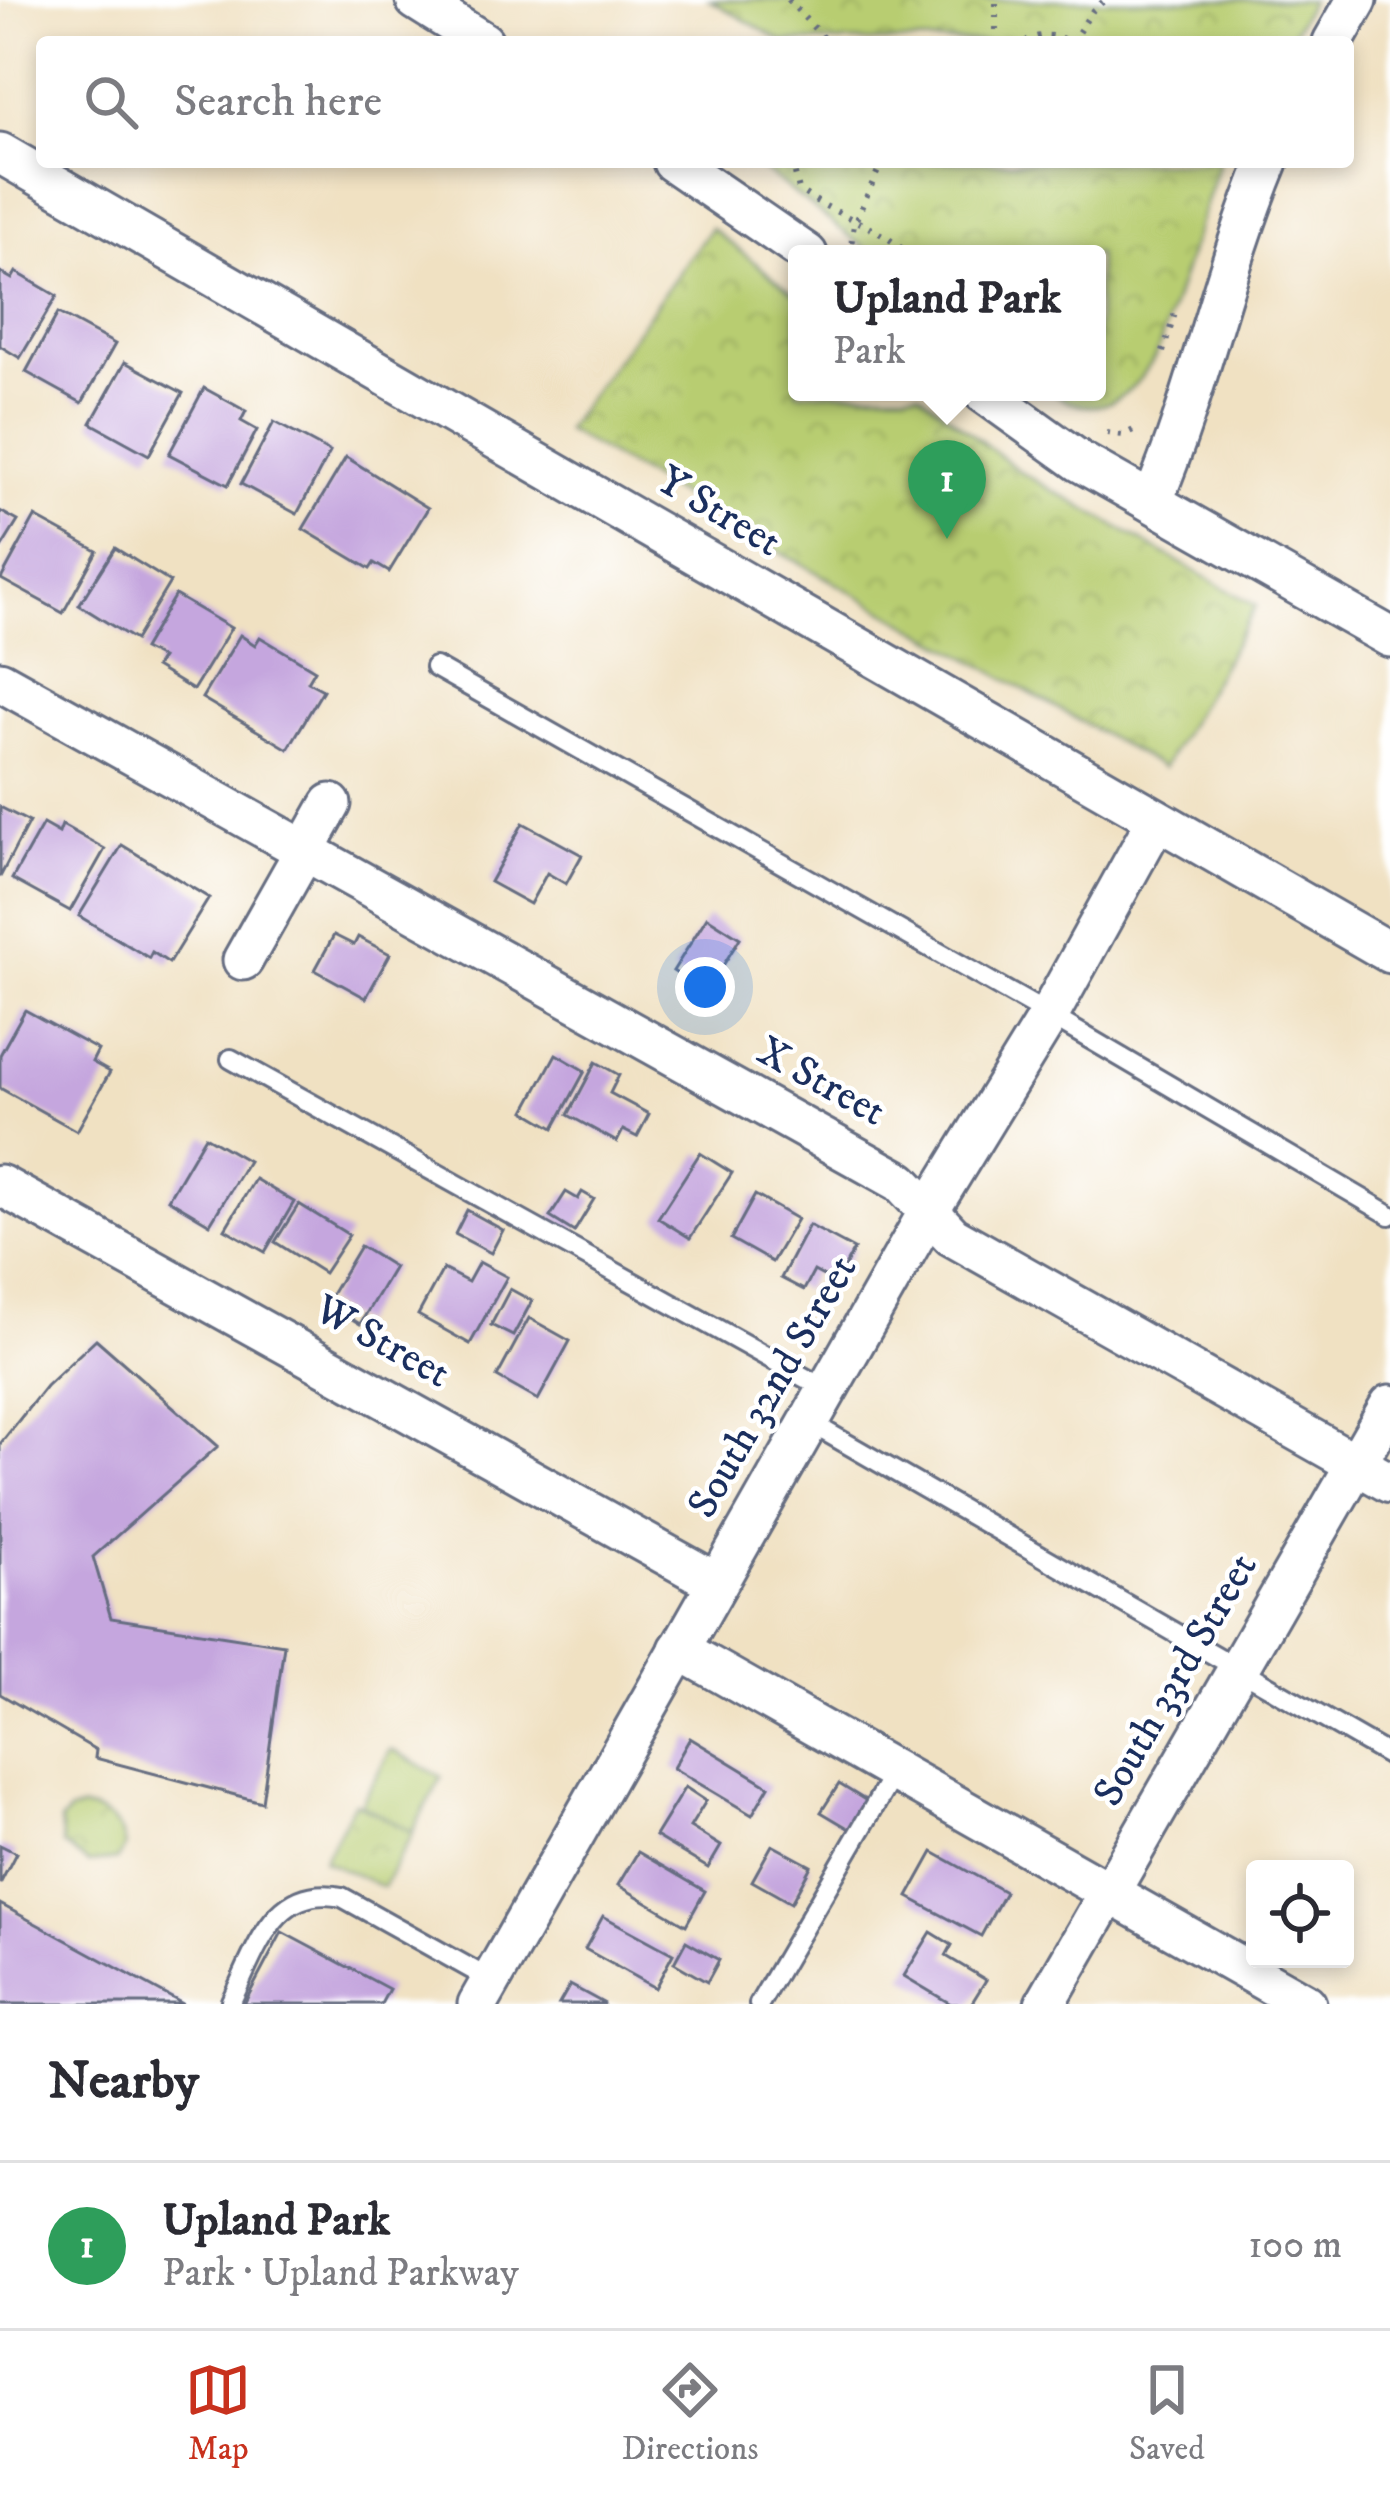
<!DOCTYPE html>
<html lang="en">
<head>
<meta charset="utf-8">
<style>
	body { margin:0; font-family:"IM FELL DW Pica",serif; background:#f7f7f7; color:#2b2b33 }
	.controls { position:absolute; right:36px; bottom:36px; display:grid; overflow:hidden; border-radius:12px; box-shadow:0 6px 18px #0003 }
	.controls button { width:108px; height:108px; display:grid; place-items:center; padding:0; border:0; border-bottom:3px solid #e1e1e2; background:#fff; color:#2b2b33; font:60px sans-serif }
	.you { position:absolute; left:705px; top:987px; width:42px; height:42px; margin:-30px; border:9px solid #fff; border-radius:50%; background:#1a73e8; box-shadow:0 0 0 18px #1a73e833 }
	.badge { display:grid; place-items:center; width:78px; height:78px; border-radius:50%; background:#c8321e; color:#fff; font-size:39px; font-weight:700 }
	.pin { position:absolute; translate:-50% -99px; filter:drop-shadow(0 3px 6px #0008) }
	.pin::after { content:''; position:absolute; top:63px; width:42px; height:36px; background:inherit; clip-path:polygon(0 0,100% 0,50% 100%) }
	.popup { position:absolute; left:788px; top:245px; width:318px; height:156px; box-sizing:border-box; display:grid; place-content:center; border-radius:12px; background:#fff; filter:drop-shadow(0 3px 9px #0005); font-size:39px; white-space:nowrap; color:#7c7c81 }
	.popup b { font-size:45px; color:#2b2b33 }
	.popup::after { content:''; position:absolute; left:50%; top:100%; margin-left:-24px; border:24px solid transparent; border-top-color:#fff }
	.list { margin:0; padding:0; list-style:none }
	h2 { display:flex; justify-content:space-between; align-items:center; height:156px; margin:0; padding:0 48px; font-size:51px }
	h2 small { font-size:39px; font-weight:400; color:#7c7c81 }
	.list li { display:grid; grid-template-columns:78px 1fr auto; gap:36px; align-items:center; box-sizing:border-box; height:168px; padding:0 48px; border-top:3px solid #e1e1e2 }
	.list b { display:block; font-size:45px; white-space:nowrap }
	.list p { margin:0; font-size:39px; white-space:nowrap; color:#7c7c81 }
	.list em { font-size:39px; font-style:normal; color:#7c7c81 }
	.icon { flex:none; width:66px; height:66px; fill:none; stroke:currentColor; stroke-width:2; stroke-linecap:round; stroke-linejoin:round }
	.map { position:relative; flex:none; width:1390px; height:2004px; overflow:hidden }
	.search { position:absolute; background:#fff; box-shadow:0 6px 18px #0003; left:36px; right:36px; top:36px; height:132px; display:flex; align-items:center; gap:30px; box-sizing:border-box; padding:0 42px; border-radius:12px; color:#7c7c81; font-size:45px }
	.sheet { height:324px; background:#fff }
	nav { display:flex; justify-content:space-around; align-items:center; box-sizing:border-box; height:168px; border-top:3px solid #e1e1e2; background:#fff; font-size:33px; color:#7c7c81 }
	nav a { display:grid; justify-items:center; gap:6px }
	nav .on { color:#c8321e }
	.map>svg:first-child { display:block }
	.park { fill:url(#park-crowns); stroke:#6a7e68; stroke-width:3 }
	.garden { fill:#b8cd71; stroke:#6a7e68; stroke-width:3 }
	.building { fill:#c5a6de }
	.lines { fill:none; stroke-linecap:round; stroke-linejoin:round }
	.service-casing { stroke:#666d81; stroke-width:24 }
	.minor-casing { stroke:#666d81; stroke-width:45 }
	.path { stroke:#666d81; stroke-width:6; stroke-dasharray:3 9; stroke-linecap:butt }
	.service { stroke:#fff; stroke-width:18 }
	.minor { stroke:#fff; stroke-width:39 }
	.labels { text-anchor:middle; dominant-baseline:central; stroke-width:9; stroke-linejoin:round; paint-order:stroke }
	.street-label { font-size:42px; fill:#1b2f5e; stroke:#fff }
</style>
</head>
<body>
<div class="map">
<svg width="1390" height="2004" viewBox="0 0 1390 2004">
	<defs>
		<pattern id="park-crowns" width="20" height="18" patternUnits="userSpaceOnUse" patternTransform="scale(3)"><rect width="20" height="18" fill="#b8cd71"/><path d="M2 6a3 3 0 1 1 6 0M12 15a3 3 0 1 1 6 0" fill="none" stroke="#9eb064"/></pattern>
	</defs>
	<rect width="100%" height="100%" fill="#fff"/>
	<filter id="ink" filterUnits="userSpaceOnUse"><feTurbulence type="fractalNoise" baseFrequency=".00833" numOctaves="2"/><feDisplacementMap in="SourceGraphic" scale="24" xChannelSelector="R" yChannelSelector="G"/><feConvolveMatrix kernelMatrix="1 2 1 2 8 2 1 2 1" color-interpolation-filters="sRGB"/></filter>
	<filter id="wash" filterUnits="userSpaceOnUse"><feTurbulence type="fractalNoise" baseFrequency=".004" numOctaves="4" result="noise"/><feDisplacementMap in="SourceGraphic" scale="48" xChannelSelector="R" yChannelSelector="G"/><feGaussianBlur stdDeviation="2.7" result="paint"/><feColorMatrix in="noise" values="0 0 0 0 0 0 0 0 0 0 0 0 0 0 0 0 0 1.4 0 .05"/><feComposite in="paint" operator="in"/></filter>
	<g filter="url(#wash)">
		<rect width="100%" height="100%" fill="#f0e1c2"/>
		<g class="park">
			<polygon points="710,0 1311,0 1287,42 783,42"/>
			<path d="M753 162H1219L1157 353C1134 395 1097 425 1053 392H1097V254H873Z"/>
			<polygon points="711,228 797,296 797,392 919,392 1019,471 1256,606 1163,768 565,430"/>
			<polygon points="355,1802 413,1833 383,1887 323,1860"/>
			<path d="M83 1808C105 1812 122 1823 125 1847L117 1860 88 1863 63 1845 60 1822 70 1812Z"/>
		</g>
		<polygon class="garden" points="391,1749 442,1777 412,1832 361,1804"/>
		<g id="blocks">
			<g class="building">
				<polygon points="0,272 12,279 16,272 57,296 20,358 0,346"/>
				<polygon points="58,313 115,344 82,403 26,372"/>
				<polygon points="125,362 183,393 149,455 91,423"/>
				<polygon points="204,388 246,411 241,421 257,430 228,485 169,454"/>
				<polygon points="274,422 330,452 297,514 241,484"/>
				<polygon points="346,457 428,508 389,572 374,563 370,569 303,529"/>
				<polygon points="0,511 18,521 0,550"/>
				<polygon points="35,517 97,551 63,613 1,579"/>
				<polygon points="115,548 170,582 135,640 79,605"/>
				<polygon points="175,595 231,628 193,690 155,667 161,658 143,649"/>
				<polygon points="240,635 255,645 260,637 315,670 308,682 323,690 288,749 202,698"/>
				<polygon points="0,807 29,822 0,877"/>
				<polygon points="523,823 582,855 566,884 547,873 530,904 490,882"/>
				<polygon points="43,824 59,833 62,825 105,849 70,911 12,879"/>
				<polygon points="122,845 209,898 169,963 152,952 149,958 79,916"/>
				<polygon points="707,917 740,938 706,993 673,971"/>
				<polygon points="334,935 354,945 358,937 390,954 366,998 315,970"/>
				<polygon points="25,1010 98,1050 92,1062 110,1072 77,1131 0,1088 0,1055"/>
				<polygon points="556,1054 585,1071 554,1128 525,1111"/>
				<polygon points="596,1062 619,1075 610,1093 649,1114 637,1137 623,1130 617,1142 568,1115"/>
				<polygon points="205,1136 248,1161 210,1224 168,1199"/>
				<polygon points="700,1153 732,1173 690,1238 658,1218"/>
				<polygon points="255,1179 294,1202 265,1252 225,1229"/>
				<polygon points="566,1192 578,1199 582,1192 594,1199 574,1232 550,1217"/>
				<polygon points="755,1195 797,1219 772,1262 731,1239"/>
				<polygon points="299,1204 349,1235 324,1273 275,1242"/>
				<polygon points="467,1210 503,1230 491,1253 455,1234"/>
				<polygon points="809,1225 854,1249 836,1283 814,1271 804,1290 781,1278"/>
				<polygon points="360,1246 394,1267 360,1324 326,1303"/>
				<polygon points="479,1262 507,1277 470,1344 418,1315 443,1269 468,1282"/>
				<polygon points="510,1289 532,1301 513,1336 491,1325"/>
				<polygon points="529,1318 570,1341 538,1400 497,1377"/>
				<polygon points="96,1339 218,1446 93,1557 111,1618 284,1645 262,1802 95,1758 96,1750 0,1694 0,1444 46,1386"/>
				<polygon points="690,1738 769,1786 752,1815 673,1768"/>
				<polygon points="839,1784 870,1803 853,1831 821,1812"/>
				<polygon points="685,1787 706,1801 690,1827 721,1846 708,1868 655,1836"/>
				<polygon points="0,1845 16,1853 0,1884"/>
				<polygon points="772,1845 811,1866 791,1903 752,1881"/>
				<polygon points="638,1852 705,1891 686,1925 618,1885"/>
				<polygon points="933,1852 1005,1892 981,1936 908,1897"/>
				<polygon points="0,1904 183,2004 0,2004"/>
				<polygon points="603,1916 673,1954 655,1988 585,1949"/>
				<polygon points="282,1932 389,1989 381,2004 244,2004"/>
				<polygon points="931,1932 952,1945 946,1956 986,1980 971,2004 951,2004 904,1976"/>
				<polygon points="686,1941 719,1960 707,1982 674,1963"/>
				<polygon points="570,1985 605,2004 559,2004"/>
			</g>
		</g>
	</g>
	<g filter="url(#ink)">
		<use href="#blocks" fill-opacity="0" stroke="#666d81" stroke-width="3"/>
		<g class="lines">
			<g class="service-casing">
				<g id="service">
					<polyline points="435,667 1049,1015 1390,1215"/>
					<polyline points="231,1059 827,1390"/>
					<polyline points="809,1422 1390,1756"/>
					<path d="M231 2001C257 1950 273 1883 342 1897L491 1980"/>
					<polyline points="759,2004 895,1771"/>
				</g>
			</g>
			<g class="minor-casing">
				<g id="minor">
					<polyline points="416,0 483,42"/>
					<polyline points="1333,42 1357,0"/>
					<path d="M0 153C464 418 925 690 1390 953"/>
					<polyline points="673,162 807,254"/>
					<polyline points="983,392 1079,461 1390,637"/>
					<path d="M1152 502C1199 391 1222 273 1268 162"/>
					<polyline points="0,681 901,1182 952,1236 1390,1483"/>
					<polyline points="243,960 331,804"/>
					<polyline points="0,1185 717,1583"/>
					<polyline points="679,1649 1306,2004"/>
					<polyline points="478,2004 929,1211 1049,1015 1156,821"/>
					<polyline points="1045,2004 1390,1405"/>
				</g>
			</g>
			<g class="path">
				<polyline points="788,0 827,42"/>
				<polyline points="996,42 996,0"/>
				<path d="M1026 42C1036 33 1058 34 1068 42"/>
				<polyline points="1072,42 1093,10 1105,0"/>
				<path d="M792 162 799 190C834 215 877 225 908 254"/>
				<polyline points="850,254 854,224 882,162"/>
				<polyline points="1163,352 1175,313"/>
				<polyline points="1107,433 1123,435 1140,427"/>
			</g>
			<use href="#service" class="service"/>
			<use href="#minor" class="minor"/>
		</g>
	</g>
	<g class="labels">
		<g class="street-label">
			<text transform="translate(719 512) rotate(31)">Y Street</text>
			<text transform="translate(821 1082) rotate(29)">X Street</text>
			<text transform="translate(382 1342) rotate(29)">W Street</text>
			<text transform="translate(773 1387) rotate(-60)">South 32nd Street</text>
			<text transform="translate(1176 1680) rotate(-60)">South 33rd Street</text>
		</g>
	</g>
</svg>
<div class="controls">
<button><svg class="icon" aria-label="locate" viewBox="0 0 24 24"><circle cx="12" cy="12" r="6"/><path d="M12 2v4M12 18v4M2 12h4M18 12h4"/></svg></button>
</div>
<div class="you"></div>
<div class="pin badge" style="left:947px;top:539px;background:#2e9e5b">1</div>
<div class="popup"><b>Upland Park</b>Park</div>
<div class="search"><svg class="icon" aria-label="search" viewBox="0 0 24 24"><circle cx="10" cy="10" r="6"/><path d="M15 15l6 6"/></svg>Search here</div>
</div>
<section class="sheet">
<h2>Nearby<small></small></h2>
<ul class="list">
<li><span class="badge" style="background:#2e9e5b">1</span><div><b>Upland Park</b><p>Park · Upland Parkway</p></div><em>100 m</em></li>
</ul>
</section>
<nav>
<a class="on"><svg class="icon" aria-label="map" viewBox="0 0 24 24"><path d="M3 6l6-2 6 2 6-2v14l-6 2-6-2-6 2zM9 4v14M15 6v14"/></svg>Map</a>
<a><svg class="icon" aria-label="directions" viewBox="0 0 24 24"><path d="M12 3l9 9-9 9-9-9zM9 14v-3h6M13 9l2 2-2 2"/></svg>Directions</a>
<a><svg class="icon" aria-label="saved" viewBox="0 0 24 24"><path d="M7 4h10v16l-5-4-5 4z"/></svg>Saved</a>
</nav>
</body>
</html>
